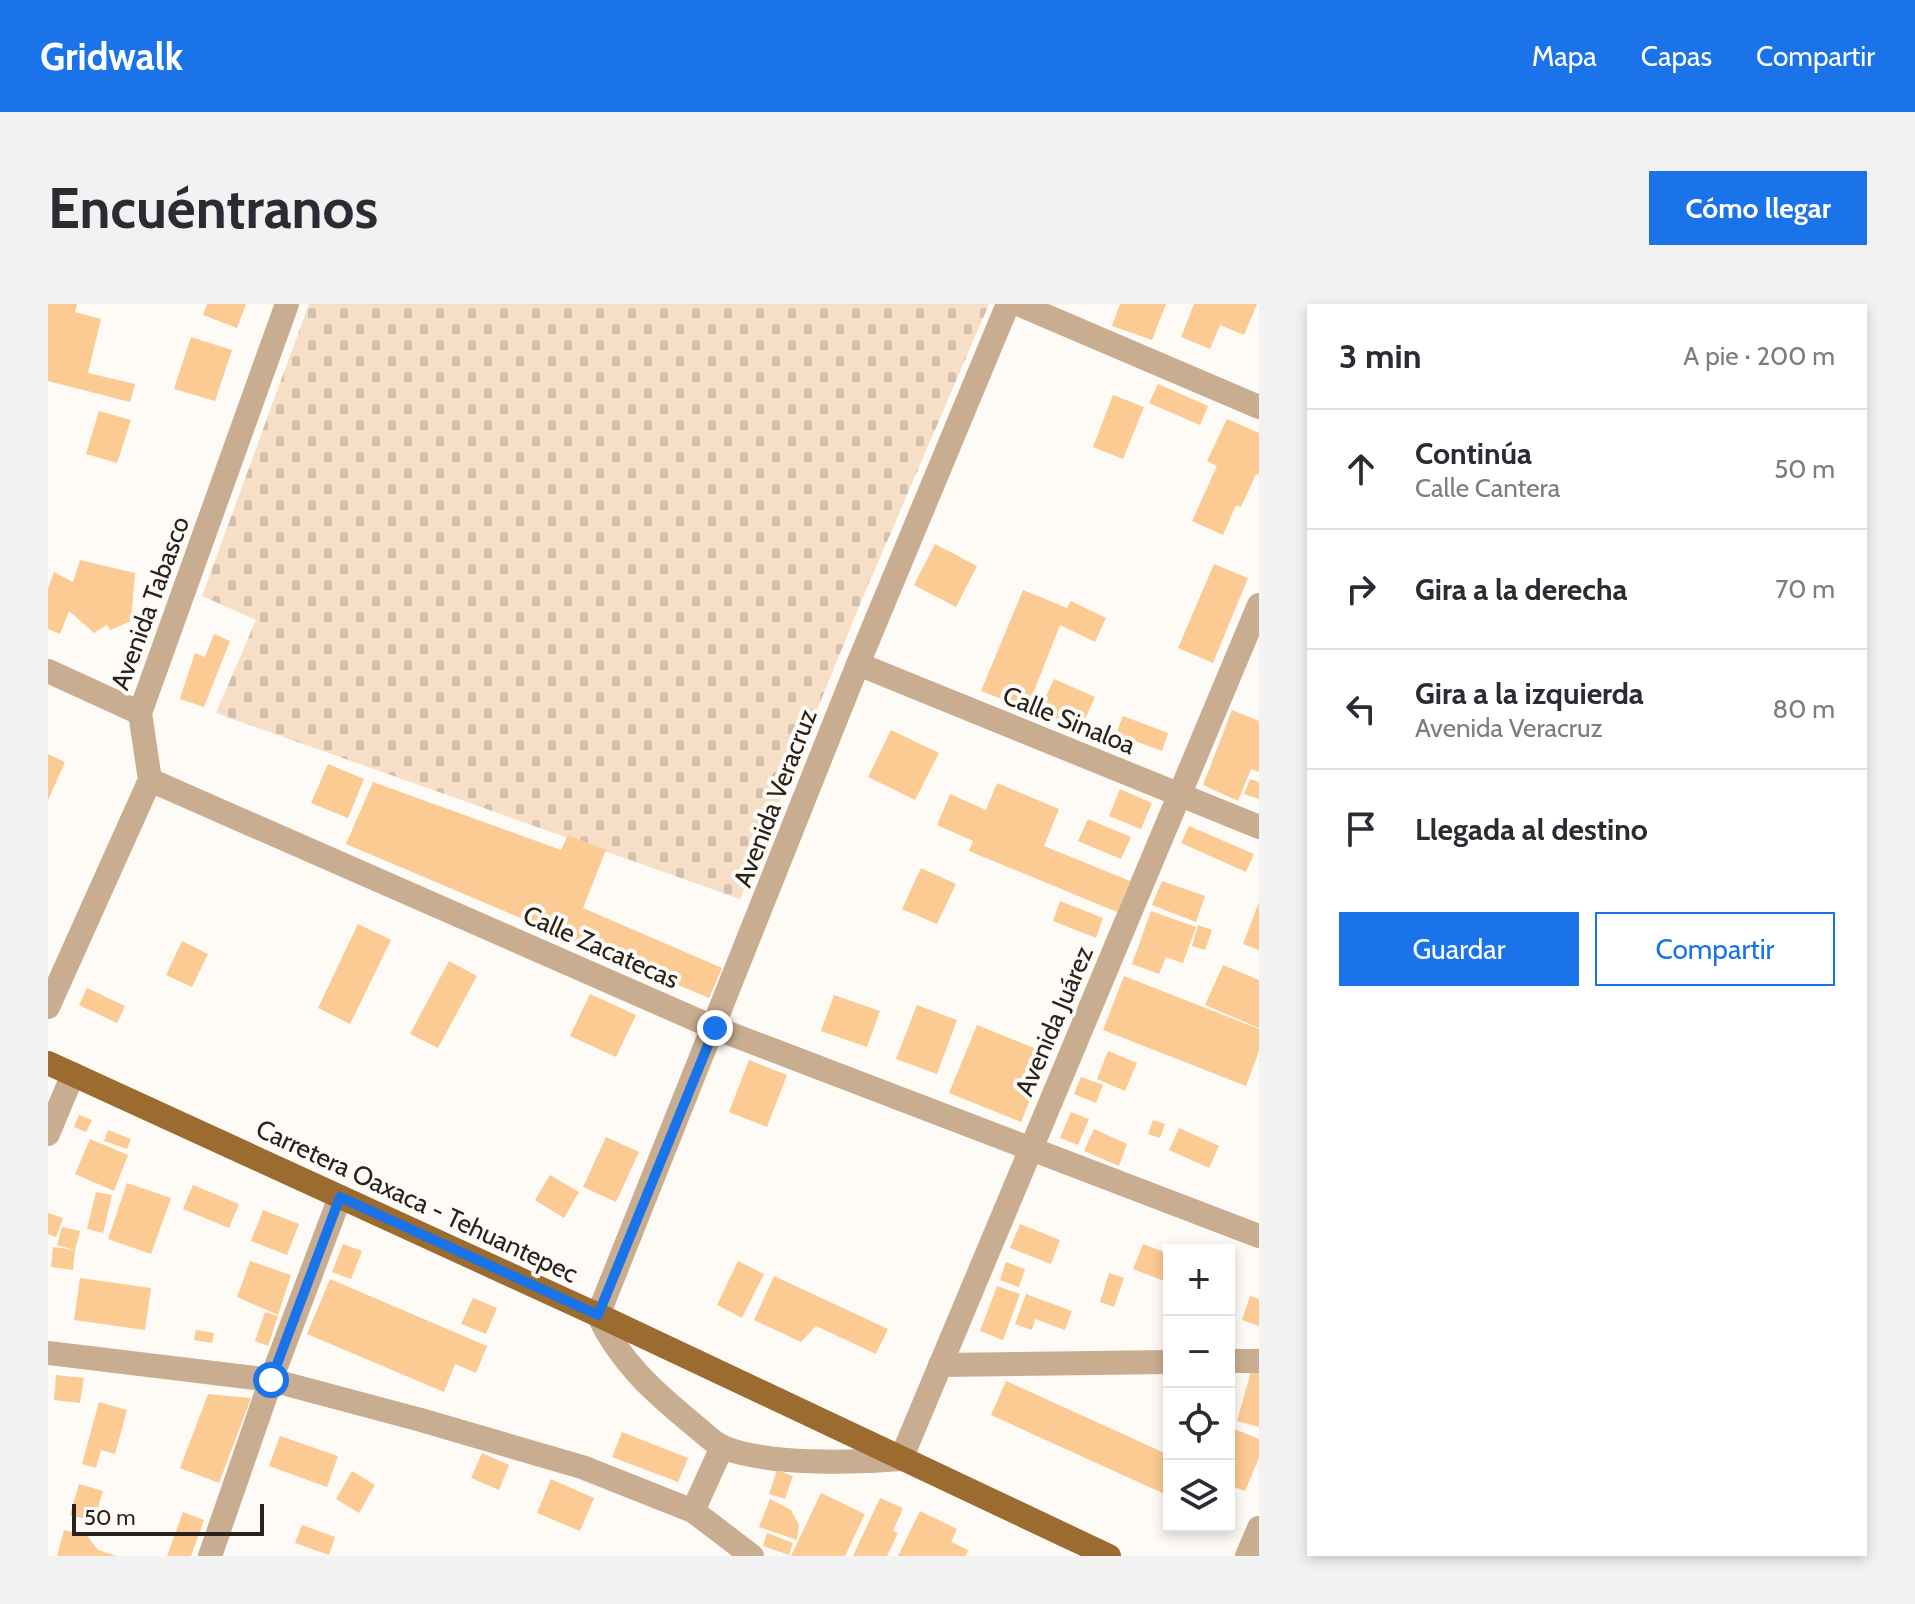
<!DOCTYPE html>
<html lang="es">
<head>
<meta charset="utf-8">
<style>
	body { margin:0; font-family:Cabin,sans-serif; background:#f2f2f3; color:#2b2b33 }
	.controls { position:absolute; right:24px; bottom:24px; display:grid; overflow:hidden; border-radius:0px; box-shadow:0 4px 12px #0003 }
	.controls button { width:72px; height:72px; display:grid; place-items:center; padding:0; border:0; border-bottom:2px solid #e1e1e2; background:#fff; color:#2b2b33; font:40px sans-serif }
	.scale { position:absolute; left:24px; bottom:20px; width:192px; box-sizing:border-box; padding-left:8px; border:4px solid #28221b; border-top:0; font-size:22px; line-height:28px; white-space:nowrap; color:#28221b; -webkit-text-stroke:6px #fefaf6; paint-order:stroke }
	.stop { position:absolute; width:24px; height:24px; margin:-18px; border:6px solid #1a73e8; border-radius:50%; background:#fff }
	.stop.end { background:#1a73e8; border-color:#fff; box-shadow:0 2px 8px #0008 }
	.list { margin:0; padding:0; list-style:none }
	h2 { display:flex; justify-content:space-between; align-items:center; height:104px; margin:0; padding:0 32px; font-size:34px }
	h2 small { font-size:26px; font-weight:400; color:#7c7c81 }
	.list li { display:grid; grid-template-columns:52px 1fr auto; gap:24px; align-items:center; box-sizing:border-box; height:120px; padding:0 32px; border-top:2px solid #e1e1e2 }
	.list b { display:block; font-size:30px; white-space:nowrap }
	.list p { margin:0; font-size:26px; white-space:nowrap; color:#7c7c81 }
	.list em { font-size:26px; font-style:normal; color:#7c7c81 }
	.actions { display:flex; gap:16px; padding:24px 32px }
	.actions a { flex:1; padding:18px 0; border:2px solid #1a73e8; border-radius:0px; text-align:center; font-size:28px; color:#1a73e8 }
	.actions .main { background:#1a73e8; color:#fff }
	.icon { flex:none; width:44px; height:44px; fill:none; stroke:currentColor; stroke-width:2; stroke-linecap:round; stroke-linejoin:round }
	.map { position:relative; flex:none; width:1211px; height:1252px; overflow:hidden; border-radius:0px }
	header { display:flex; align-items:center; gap:48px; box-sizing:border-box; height:112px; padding:0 40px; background:#1a73e8; color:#fff }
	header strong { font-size:38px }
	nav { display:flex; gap:44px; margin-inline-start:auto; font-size:28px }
	.intro { display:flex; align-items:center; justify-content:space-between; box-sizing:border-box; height:192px; padding:0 48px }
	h1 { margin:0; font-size:56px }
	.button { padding:20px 36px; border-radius:0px; background:#1a73e8; color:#fff; font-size:28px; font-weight:700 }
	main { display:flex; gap:48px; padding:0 48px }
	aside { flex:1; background:#fff; border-radius:0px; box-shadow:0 4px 12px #0003 }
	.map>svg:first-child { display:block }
	.cemetery { fill:url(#cemetery-stones) }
	.building { fill:#fcca93 }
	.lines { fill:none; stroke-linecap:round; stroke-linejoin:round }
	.minor { stroke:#c8ad90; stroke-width:24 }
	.major { stroke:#9b6b30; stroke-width:24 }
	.route { stroke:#1a73e8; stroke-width:10 }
	.labels { text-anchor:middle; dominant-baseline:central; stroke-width:8; stroke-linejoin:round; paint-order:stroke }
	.street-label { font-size:26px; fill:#28221b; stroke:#fefaf6 }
</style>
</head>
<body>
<header>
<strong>Gridwalk</strong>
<nav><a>Mapa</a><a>Capas</a><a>Compartir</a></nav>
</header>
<div class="intro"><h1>Encuéntranos</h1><a class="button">Cómo llegar</a></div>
<main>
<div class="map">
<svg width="1211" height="1252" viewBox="0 0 1211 1252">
	<defs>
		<pattern id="cemetery-stones" width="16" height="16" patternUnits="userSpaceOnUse" patternTransform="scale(2)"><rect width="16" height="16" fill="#f6dfc6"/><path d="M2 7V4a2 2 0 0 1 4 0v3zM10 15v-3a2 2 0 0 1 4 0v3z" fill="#d3bfaa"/></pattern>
	</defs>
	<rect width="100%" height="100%" fill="#fefaf6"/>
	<polygon class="cemetery" points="261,0 941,0 810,305 692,595 168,409 208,316 154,292"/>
	<g class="building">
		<polygon points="0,0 29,0 27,8 53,15 40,69 87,80 82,98 0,77"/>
		<polygon points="159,0 198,0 189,24 155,11"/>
		<polygon points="1072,0 1118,0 1104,36 1064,22"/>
		<polygon points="1146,0 1209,0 1196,31 1172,21 1162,45 1133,33"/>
		<polygon points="143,33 184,46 167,97 126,85"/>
		<polygon points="1110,80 1160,102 1152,121 1101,99"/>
		<polygon points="1065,91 1096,103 1075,155 1045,143"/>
		<polygon points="51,107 83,116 69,159 38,150"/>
		<polygon points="1179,115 1211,129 1211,171 1208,170 1193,203 1188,201 1175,231 1144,217 1169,162 1159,157"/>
		<polygon points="887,240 929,262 908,303 866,281"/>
		<polygon points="32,256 87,269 83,317 62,326 59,321 46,329 21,307 12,330 0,325 0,284 6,268 25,278"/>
		<polygon points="1166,260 1200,274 1165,359 1130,344"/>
		<polygon points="975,286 1019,304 1023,297 1058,314 1047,338 1012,321 979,405 933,387"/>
		<polygon points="166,330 182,337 156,403 132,395 147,349 157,353"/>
		<polygon points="1006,375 1047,393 1032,426 991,408"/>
		<polygon points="1184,406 1211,417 1211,468 1203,465 1190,497 1155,481"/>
		<polygon points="1075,412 1120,429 1114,447 1068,430"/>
		<polygon points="843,426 891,449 867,496 820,473"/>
		<polygon points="0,450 17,458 0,496"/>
		<polygon points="280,460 316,475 300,514 263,499"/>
		<polygon points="1202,475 1211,478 1211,495 1196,490"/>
		<polygon points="325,478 513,546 520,531 558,546 535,604 674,664 661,694 298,540"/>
		<polygon points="949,479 1011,505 996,542 1082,577 1069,608 921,547 925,537 889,521 902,490 938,506"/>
		<polygon points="1072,485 1104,499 1093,525 1061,512"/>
		<polygon points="1040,515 1083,533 1073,555 1030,537"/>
		<polygon points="1141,522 1206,550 1198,568 1133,539"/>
		<polygon points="873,564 908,580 889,620 854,605"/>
		<polygon points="1114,577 1157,592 1148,618 1104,601"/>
		<polygon points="1012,597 1055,614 1048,634 1005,617"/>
		<polygon points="1211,598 1211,646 1195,640"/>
		<polygon points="1103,607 1148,623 1135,659 1118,653 1111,670 1084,660"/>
		<polygon points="310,620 343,636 302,720 270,704"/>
		<polygon points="1150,621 1164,626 1157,646 1144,642"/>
		<polygon points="134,637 160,650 144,683 118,671"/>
		<polygon points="401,657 429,672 390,744 362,730"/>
		<polygon points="1175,661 1211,676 1211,724 1157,701"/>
		<polygon points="1076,672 1211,725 1211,747 1198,782 1055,726"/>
		<polygon points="39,684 77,702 69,719 31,701"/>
		<polygon points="542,690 588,711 568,753 522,732"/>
		<polygon points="786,691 832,707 819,743 773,727"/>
		<polygon points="869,701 909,716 889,770 848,755"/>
		<polygon points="929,721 1001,750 973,818 901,789"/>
		<polygon points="1060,747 1089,759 1077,787 1049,775"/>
		<polygon points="701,756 739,771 719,823 681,808"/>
		<polygon points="1033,773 1055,781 1048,799 1026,790"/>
		<polygon points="1023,808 1041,815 1030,841 1012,834"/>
		<polygon points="31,811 44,816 38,828 26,823"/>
		<polygon points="1105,816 1117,820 1112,834 1100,830"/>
		<polygon points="1131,824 1171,842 1161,864 1121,846"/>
		<polygon points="1046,825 1079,840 1071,862 1036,847"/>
		<polygon points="60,826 83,835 79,845 56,837"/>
		<polygon points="558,833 591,848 568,898 535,883"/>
		<polygon points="42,835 80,851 66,887 27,870"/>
		<polygon points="502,871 531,888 516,914 487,896"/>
		<polygon points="79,879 123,894 103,950 60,935"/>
		<polygon points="145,881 191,900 181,924 135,905"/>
		<polygon points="48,888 64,891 55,929 39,925"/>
		<polygon points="215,906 251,920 239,951 203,937"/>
		<polygon points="0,909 15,914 8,933 0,930"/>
		<polygon points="972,920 1012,936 1003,960 962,944"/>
		<polygon points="14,923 32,927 27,946 9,941"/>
		<polygon points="295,940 314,947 303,975 284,968"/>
		<polygon points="1095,940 1121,950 1116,977 1085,965"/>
		<polygon points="5,943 27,946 25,966 3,963"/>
		<polygon points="202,957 243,971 230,1011 189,993"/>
		<polygon points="690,957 716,970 694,1014 669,1001"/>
		<polygon points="958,958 977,965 971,983 952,976"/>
		<polygon points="1061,969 1076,974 1066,1003 1052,998"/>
		<polygon points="726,972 840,1025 828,1050 768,1022 753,1038 706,1016"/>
		<polygon points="32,974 103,984 97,1026 26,1016"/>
		<polygon points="282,975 439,1042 428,1069 407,1060 396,1088 259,1030"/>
		<polygon points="949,982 972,990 955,1036 932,1027"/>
		<polygon points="978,990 1024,1007 1017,1026 987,1015 984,1026 967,1020"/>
		<polygon points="1202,992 1211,995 1211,1022 1194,1016"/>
		<polygon points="425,994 449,1004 438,1030 413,1020"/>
		<polygon points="217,1008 230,1012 220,1042 207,1037"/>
		<polygon points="148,1026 166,1029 164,1039 146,1036"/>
		<polygon points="1204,1064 1211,1067 1211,1123 1189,1117"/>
		<polygon points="8,1071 36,1074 32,1099 6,1096"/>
		<polygon points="958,1077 1121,1151 1121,1192 943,1111"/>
		<polygon points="160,1090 203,1094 171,1179 132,1164"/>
		<polygon points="51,1098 79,1106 67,1150 53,1146 48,1164 34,1160"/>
		<polygon points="1184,1124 1211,1135 1211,1154 1197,1187 1181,1181"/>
		<polygon points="574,1128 640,1154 630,1178 564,1153"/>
		<polygon points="232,1132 290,1152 279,1183 221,1162"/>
		<polygon points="434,1149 461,1161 451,1186 423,1174"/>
		<polygon points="729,1166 745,1172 737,1195 721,1190"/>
		<polygon points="304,1167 327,1181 311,1209 288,1195"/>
		<polygon points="503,1175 546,1194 532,1227 489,1209"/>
		<polygon points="31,1180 55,1187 46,1217 22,1211"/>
		<polygon points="773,1189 817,1210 797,1252 743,1252"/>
		<polygon points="832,1194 855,1204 845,1227 850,1229 839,1252 805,1252"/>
		<polygon points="722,1195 743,1206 751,1221 749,1236 711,1223"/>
		<polygon points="872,1207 909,1225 903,1238 920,1246 918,1252 850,1252"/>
		<polygon points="135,1208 156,1216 143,1252 119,1252"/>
		<polygon points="254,1221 287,1233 281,1251 247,1239"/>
		<polygon points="16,1226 39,1232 50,1246 69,1252 9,1252"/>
		<polygon points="719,1229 745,1239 741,1251 715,1242"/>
	</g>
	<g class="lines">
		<g class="minor">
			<path d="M960 0 810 360 550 1011C572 1058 606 1088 646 1121 655 1128 665 1139 675 1143 717 1161 807 1159 853 1155L1211 301"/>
			<polyline points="970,0 1211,103"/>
			<polyline points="810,360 1211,523"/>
			<polyline points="0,367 92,409"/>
			<polyline points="102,476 667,724 1211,932"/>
			<polyline points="0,703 102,476 92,409 239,0"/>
			<polyline points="0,830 25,770"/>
			<polyline points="0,1049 223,1076 373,1116 534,1163 645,1207 704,1252"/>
			<polyline points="1181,1057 1211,1057"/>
			<polyline points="892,1061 1121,1058"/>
			<polyline points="645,1207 674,1143"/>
			<polyline points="162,1252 223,1076 292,893"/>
			<polyline points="1199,1252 1211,1224"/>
		</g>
		<polyline class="major" points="0,759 550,1011 1061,1252"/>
	</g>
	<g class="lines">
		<polyline class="route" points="223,1076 292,893 550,1011 667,724"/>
	</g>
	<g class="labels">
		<g class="street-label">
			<text transform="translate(102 299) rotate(-70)">Avenida Tabasco</text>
			<text transform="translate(1021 416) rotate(22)">Calle Sinaloa</text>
			<text transform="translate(727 494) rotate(-69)">Avenida Veracruz</text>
			<text transform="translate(553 643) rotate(24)">Calle Zacatecas</text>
			<text transform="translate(1006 717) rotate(-67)">Avenida Juárez</text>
			<text transform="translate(369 897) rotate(25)">Carretera Oaxaca - Tehuantepec</text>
		</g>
	</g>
</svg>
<div class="controls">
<button>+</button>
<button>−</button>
<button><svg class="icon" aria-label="locate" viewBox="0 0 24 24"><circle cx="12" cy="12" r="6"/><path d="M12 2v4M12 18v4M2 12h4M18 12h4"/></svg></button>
<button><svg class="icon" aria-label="layers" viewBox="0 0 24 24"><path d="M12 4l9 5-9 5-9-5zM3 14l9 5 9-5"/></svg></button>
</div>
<div class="scale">50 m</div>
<div class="stop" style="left:223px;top:1076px"></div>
<div class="stop end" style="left:667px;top:724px"></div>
</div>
<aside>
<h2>3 min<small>A pie · 200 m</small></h2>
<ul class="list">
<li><svg class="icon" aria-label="ahead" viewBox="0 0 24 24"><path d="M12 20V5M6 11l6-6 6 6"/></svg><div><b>Continúa</b><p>Calle Cantera</p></div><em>50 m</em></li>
<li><svg class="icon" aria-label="right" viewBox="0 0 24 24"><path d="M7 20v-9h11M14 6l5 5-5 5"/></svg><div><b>Gira a la derecha</b></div><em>70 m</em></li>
<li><svg class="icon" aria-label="left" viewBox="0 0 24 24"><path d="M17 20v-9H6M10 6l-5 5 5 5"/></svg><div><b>Gira a la izquierda</b><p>Avenida Veracruz</p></div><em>80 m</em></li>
<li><svg class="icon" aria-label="arrive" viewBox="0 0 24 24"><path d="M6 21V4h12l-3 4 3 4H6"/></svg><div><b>Llegada al destino</b></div></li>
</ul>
<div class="actions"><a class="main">Guardar</a><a>Compartir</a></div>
</aside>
</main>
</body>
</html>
